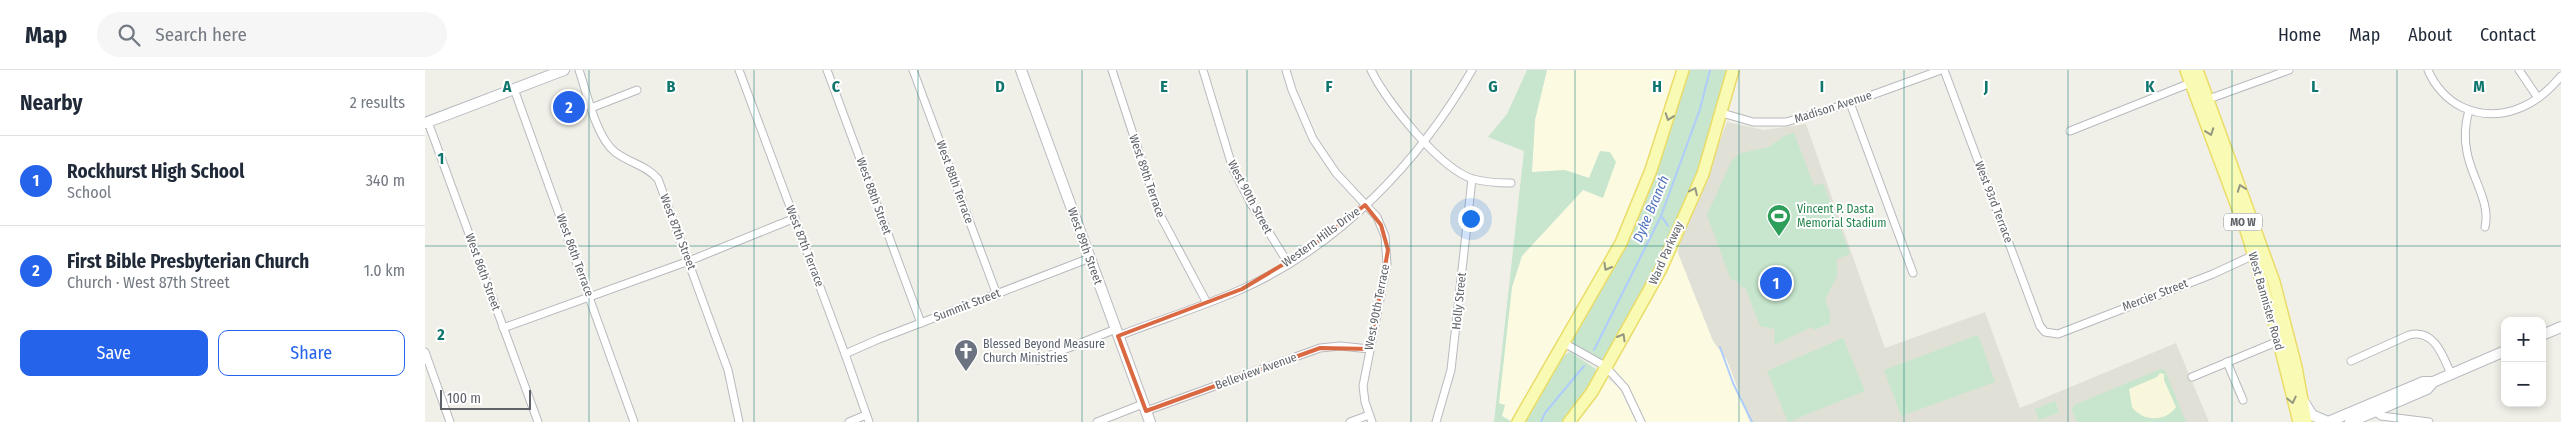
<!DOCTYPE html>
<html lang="en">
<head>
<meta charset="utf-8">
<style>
	body { margin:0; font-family:"Fira Sans Condensed",sans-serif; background:#f6f6f7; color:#1f2937 }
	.controls { position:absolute; right:15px; bottom:15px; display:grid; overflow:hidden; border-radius:10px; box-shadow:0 2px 8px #0003 }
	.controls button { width:45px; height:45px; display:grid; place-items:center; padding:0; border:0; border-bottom:1px solid #e0e1e3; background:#fff; color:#1f2937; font:25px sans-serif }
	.scale { position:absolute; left:15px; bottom:12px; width:91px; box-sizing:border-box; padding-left:5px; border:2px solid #5f6267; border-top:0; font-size:14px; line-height:18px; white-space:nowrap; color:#5f6267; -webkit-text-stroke:4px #fff; paint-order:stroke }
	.you { position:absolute; left:1045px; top:148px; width:18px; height:18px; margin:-12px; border:4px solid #fff; border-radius:50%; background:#1a73e8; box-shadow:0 0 0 8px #1a73e833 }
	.badge { display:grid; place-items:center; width:32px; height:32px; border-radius:50%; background:#2563eb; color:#fff; font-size:16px; font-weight:700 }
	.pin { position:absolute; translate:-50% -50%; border:2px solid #fff; box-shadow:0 1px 5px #0006 }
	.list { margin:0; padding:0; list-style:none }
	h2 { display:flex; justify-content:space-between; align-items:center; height:65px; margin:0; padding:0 20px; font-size:21px }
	h2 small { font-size:16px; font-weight:400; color:#747a83 }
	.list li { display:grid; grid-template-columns:32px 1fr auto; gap:15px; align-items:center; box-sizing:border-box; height:90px; padding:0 20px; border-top:1px solid #e0e1e3 }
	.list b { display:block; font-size:19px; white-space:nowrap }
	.list p { margin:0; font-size:16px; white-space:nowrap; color:#747a83 }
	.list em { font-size:16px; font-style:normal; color:#747a83 }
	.actions { display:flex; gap:10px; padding:15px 20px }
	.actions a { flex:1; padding:11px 0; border:1px solid #2563eb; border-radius:10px; text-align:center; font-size:18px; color:#2563eb }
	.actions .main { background:#2563eb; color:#fff }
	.icon { flex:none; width:28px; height:28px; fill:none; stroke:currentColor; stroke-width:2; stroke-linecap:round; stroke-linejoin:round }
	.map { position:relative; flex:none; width:2136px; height:352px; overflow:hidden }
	header { display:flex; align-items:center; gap:30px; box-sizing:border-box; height:70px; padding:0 25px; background:#fff; border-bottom:1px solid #e0e1e3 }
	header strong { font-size:24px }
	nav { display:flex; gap:28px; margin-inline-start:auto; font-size:18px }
	.search { width:350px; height:45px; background:#f6f6f7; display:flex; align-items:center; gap:12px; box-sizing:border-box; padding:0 18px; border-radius:28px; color:#747a83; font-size:19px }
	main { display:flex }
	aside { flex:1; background:#fff }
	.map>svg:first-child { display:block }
	.commercial { fill:#fcfbe2 }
	.education { fill:#e0e0d7 }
	.green { fill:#c7e6cd }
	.sand { fill:#f9f7db }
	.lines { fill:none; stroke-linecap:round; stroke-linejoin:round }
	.stream { stroke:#afccfa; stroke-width:2 }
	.street-casing { stroke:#b8b9be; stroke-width:9 }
	.secondary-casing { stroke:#b9bbc1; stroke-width:12 }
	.primary-casing { stroke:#eadc68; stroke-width:14 }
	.street { stroke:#fff; stroke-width:7 }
	.secondary { stroke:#fff; stroke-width:10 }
	.primary { stroke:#f9fab4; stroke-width:11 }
	.oneway { stroke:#959782 }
	.marked { fill:none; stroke:#da6841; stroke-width:4; stroke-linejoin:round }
	.grid { fill:none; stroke:#0f766e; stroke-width:1; stroke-opacity:0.55 }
	.labels { text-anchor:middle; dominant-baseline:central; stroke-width:4; stroke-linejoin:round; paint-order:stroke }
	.shield { fill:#fff; stroke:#8f9195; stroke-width:1 }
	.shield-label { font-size:11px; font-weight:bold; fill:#5f6267 }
	.street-label { font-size:12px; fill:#5f6267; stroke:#fff }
	.leisure-label { font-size:12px; fill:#27864d; stroke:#fff; text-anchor:start }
	.worship-label { font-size:12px; fill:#5b616d; stroke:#fff; text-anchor:start }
	.water-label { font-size:14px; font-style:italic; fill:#5173be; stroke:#fff }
	.grid-label { font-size:16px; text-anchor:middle; font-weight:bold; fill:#0f766e; stroke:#fff; stroke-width:4; stroke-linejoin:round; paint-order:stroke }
</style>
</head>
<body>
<header>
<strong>Map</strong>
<div class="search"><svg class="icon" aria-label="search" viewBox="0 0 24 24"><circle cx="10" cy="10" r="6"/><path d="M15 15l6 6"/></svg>Search here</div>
<nav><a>Home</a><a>Map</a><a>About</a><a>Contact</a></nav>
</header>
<main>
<aside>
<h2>Nearby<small>2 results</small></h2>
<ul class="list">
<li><span class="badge">1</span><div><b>Rockhurst High School</b><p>School</p></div><em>340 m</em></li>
<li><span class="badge">2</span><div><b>First Bible Presbyterian Church</b><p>Church · West 87th Street</p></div><em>1.0 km</em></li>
</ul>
<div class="actions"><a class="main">Save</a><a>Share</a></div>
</aside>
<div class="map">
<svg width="2136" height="352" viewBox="0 0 2136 352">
	<rect width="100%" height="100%" fill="#f0f0e8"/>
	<g class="commercial">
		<polygon points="1122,0 1254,0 1215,117 1196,161 1087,352 1077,346 1074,333 1087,217 1097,186 1158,120 1165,108 1140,100 1107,102 1110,50"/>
		<polygon points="1249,181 1253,183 1288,271 1302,290 1325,352 1220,352 1204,321 1188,299 1187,293"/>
		<polygon points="1183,309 1194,318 1211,352 1149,352 1178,310"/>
	</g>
	<polygon class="education" points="1302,52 1339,60 1381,54 1460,278 1560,242 1595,338 1751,273 1784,352 1325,352 1302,290 1288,271 1253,183 1259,153 1281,108"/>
	<g class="green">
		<polygon points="1102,0 1122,0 1110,50 1107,102 1140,100 1164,108 1175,81 1185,82 1191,92 1178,128 1158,120 1097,186 1087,217 1074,333 1080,335 1077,346 1087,352 1069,352 1099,81 1063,67 1082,44"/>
		<polygon points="1262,0 1303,0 1274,103 1234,193 1177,291 1148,274 1147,268 1231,98"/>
		<polygon points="1369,63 1389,116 1398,113 1425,184 1412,189 1412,207 1400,229 1406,246 1404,248 1406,253 1389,260 1387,257 1349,275 1350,259 1335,256 1320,217 1317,218 1314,211 1312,212 1310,209 1306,210 1282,145 1307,90 1316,83 1344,77 1359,66"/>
		<polygon points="1553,265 1570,312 1476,346 1459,300"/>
		<polygon points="1418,268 1440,321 1363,352 1342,301"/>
		<path d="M1145 282 1171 299C1172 313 1148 340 1139 352H1099L1138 286Z"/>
		<polygon points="1736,299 1740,300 1761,352 1652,352 1647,340 1649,335"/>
		<polygon points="1630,331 1634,342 1614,350 1610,339"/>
	</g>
	<path class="sand" d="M1735 303 1739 304V310L1751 337C1741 352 1718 352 1707 337L1704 319 1732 307Z"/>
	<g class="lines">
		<g class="stream">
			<polyline points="1237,147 1243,156"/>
			<polyline points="1295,277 1308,313 1327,352"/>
			<polyline points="1169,280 1236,146 1275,39 1285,0"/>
			<polyline points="1116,352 1120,343 1159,296"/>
		</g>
		<g class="street-casing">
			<g id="street">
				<path d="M154 0C162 23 171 67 190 82 204 93 221 95 233 109L303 300 314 352"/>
				<polyline points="314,0 420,284 444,352"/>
				<polyline points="402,0 496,253"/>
				<polyline points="488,0 572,225"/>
				<polyline points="687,0 734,143 782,233"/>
				<polyline points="778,0 808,99 825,132 863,193"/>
				<polyline points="861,0 867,20 888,69 911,103 952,147 960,166 962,194 938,316 940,332 947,352"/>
				<path d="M946 0C961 31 1015 99 1048 109 1060 112 1074 113 1086 113"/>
				<polyline points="1519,0 1615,256 1620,262 1633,264 1788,204 1831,184"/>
				<path d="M2003 0C2009 15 2022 30 2037 37 2074 54 2111 37 2136 6"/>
				<polyline points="2094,0 2113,28"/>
				<polyline points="89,19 209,352"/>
				<polyline points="1781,30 1864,0"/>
				<polyline points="1425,33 1488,203"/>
				<polyline points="166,38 212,20"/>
				<path d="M2044 40C2040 54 2039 68 2042 82 2046 107 2066 132 2060 157"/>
				<polyline points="1297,43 1328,52 1361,52 1425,33 1516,0"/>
				<polyline points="3,52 113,352"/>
				<polyline points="1645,61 1768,12"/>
				<polyline points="78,258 264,191 370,148"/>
				<path d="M693 266C734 250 777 237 817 219 915 175 994 92 1047 0"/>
				<polyline points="1139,273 1180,296 1200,318 1216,352"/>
				<polyline points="0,282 25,352"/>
				<polyline points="420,284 454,269 665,188"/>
				<polyline points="613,290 691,259"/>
				<path d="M1926 291 1984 265C2009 258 2018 286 2026 304"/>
				<polyline points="1802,292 1818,330"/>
				<polyline points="1767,307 1856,270"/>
				<polyline points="1947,339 1956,346 2004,352"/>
				<polyline points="721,341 895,278 915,276 945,279"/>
				<polyline points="424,352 441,345"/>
				<polyline points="672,352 718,334"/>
				<polyline points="925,352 944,345"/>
				<polyline points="1011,352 1026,300 1047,109"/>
			</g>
		</g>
		<g class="secondary-casing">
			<g id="secondary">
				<polyline points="596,0 725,352"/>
				<polyline points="0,53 139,0"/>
				<polyline points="2117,265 2136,257"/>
				<polyline points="1878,331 1887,345 1903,352"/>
				<polyline points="1903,352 1998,312 2008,312"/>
				<polyline points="1925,352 2002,319 2008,312 2080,281"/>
			</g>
		</g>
		<g class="primary-casing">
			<g id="primary">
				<polyline points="1761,0 1822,163 1850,256 1874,352"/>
				<polyline points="1772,0 1849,212 1871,297 1881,352"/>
				<polyline points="1093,352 1196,173 1226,100 1258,0"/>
				<polyline points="1144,352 1167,322 1236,199 1278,104 1308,0"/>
			</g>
		</g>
		<use href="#street" class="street"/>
		<use href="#secondary" class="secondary"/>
		<use href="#primary" class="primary"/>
	</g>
	<defs><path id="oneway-chevron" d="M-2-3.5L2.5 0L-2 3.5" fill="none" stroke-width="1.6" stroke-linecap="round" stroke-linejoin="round" transform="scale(1.25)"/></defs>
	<g class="oneway">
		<use href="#oneway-chevron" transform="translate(1244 47) rotate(109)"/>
		<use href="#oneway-chevron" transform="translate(1785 62) rotate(70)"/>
		<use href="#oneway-chevron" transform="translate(1816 118) rotate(-110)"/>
		<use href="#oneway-chevron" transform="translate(1269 121) rotate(-65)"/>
		<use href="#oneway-chevron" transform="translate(1182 197) rotate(120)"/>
		<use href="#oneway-chevron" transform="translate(1197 267) rotate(-60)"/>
		<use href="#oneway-chevron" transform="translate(1867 330) rotate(77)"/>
	</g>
	<path class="marked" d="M940 135 956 155 963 180 945 279 895 278 721 341 693 266 817 219 884 179Z"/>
	<path class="grid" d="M164 0V352M329 0V352M493 0V352M657 0V352M822 0V352M986 0V352M1150 0V352M1314 0V352M1479 0V352M1643 0V352M1807 0V352M1972 0V352M0 176H2136"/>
	<defs>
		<g id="stadium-pin" transform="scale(1.25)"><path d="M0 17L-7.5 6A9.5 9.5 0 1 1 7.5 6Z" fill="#2e9e5b" stroke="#fff"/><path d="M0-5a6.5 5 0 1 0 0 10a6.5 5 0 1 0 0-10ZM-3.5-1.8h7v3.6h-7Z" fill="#fff"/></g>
		<g id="church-pin" transform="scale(1.25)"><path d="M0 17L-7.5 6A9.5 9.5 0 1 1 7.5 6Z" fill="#6b7280" stroke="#fff"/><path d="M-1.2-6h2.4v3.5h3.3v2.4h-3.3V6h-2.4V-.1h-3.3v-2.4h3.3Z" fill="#fff"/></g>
	</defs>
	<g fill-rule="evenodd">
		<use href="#stadium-pin" x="1354" y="146"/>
		<use href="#church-pin" x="541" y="281"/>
	</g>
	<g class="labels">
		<rect class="shield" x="1799" y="143.5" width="38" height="17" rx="4"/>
		<g class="shield-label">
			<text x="1818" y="152">MO W</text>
		</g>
		<g class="street-label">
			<text transform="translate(1408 37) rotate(-18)">Madison Avenue</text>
			<text transform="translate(722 106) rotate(71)">West 89th Terrace</text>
			<text transform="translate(530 112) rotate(70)">West 88th Terrace</text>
			<text transform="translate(449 126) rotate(70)">West 88th Street</text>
			<text transform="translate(825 127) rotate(62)">West 90th Street</text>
			<text transform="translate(1569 132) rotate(69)">West 93rd Terrace</text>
			<text transform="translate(253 162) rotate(69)">West 87th Street</text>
			<text transform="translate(896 167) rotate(-36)">Western Hills Drive</text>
			<text transform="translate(380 176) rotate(69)">West 87th Terrace</text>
			<text transform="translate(660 176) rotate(70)">West 89th Street</text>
			<text transform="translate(1241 183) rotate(-66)">Ward Parkway</text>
			<text transform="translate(150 185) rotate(70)">West 86th Terrace</text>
			<text transform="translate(58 202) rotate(70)">West 86th Street</text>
			<text transform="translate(1730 225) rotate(-21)">Mercier Street</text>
			<text transform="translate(1034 231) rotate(-84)">Holly Street</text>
			<text transform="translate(1841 231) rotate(74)">West Bannister Road</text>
			<text transform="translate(542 235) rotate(-21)">Summit Street</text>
			<text transform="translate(952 237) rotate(-79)">West 90th Terrace</text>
			<text transform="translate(831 301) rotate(-20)">Belleview Avenue</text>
		</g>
		<g class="leisure-label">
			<text x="1372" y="139">Vincent P. Dasta<tspan x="1372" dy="14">Memorial Stadium</tspan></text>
		</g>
		<g class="worship-label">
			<text x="558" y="274">Blessed Beyond Measure<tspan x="558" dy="14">Church Ministries</tspan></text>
		</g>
		<g class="water-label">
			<text transform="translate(1226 139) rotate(-67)">Dyke Branch</text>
		</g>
	</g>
	<g class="grid-label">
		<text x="82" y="22">A</text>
		<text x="246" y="22">B</text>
		<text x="411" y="22">C</text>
		<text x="575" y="22">D</text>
		<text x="739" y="22">E</text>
		<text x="904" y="22">F</text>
		<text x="1068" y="22">G</text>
		<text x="1232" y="22">H</text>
		<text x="1397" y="22">I</text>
		<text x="1561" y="22">J</text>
		<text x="1725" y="22">K</text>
		<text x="1890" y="22">L</text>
		<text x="2054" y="22">M</text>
		<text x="16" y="94">1</text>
		<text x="16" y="270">2</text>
	</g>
</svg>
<div class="controls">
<button>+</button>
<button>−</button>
</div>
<div class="scale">100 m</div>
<div class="you"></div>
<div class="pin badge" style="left:1351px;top:213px">1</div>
<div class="pin badge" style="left:144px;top:37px">2</div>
</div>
</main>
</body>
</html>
